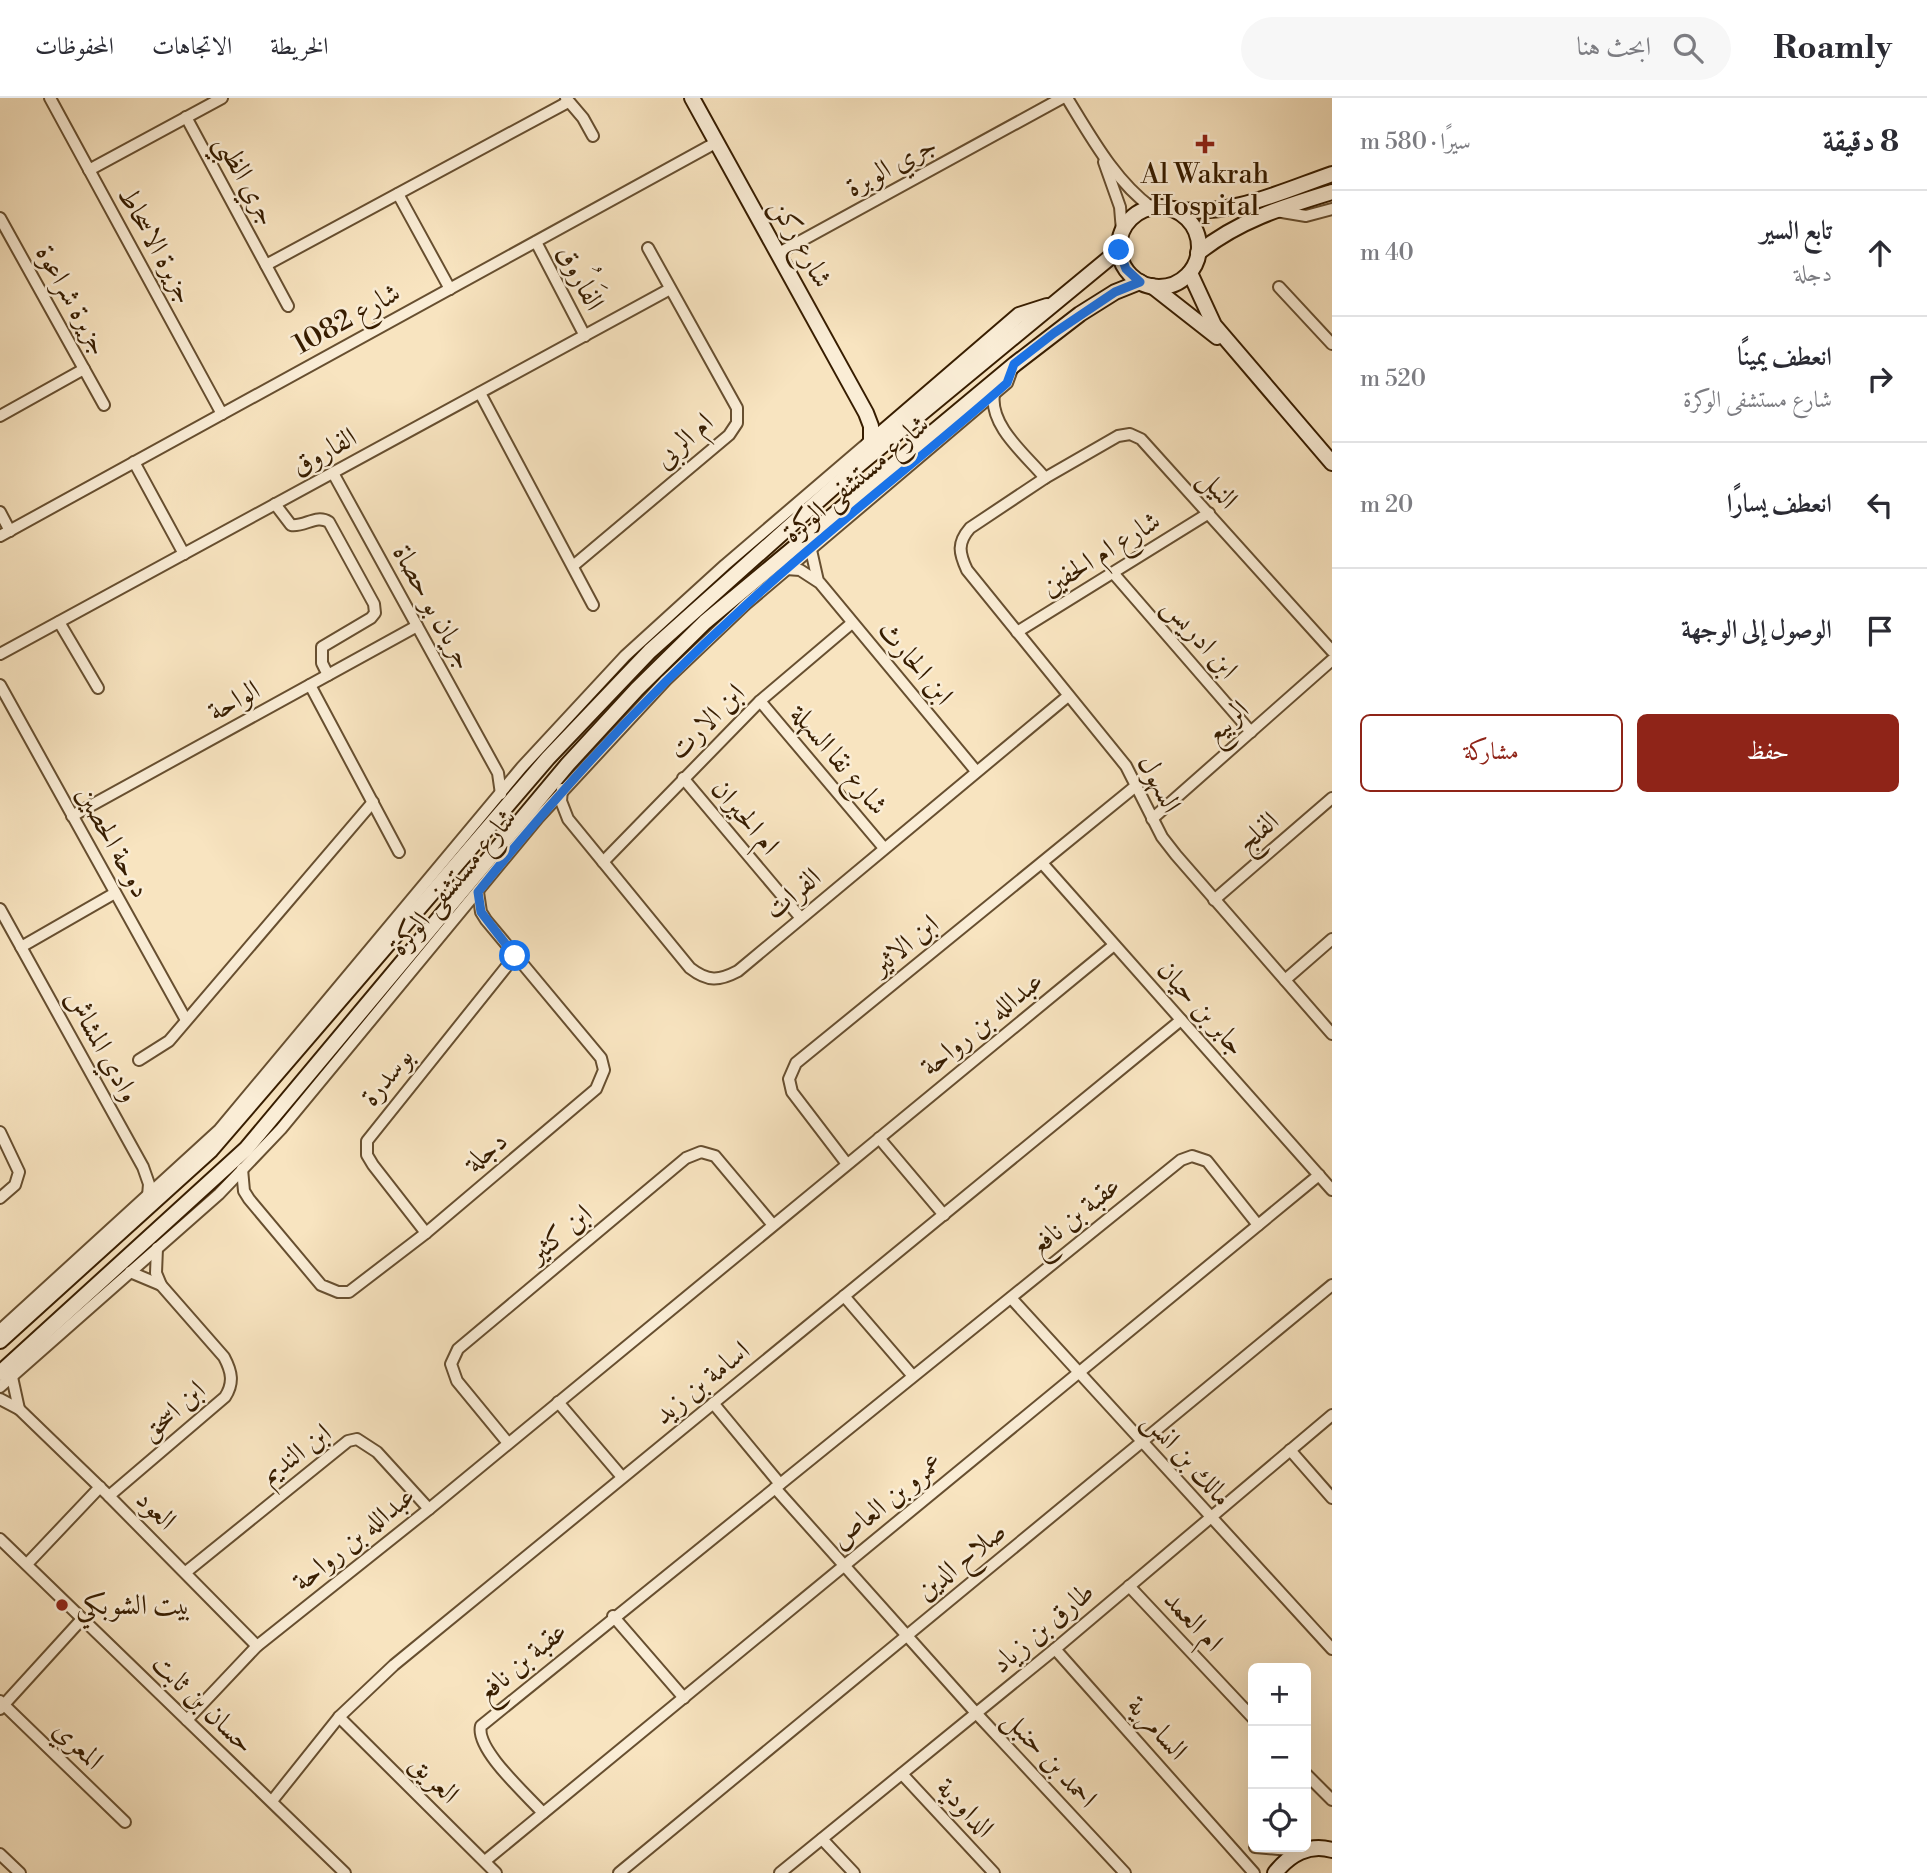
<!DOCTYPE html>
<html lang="ar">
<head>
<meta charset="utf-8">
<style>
	body { margin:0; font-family:"Libre Bodoni",Amiri,serif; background:#f7f7f7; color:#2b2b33; direction:rtl }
	.controls { position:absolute; right:21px; bottom:21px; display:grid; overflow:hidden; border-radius:10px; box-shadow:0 7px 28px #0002 }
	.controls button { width:63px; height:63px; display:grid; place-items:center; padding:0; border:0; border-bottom:2px solid #e1e1e2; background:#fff; color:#2b2b33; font:35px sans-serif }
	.stop { position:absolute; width:21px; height:21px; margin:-16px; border:5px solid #1a73e8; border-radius:50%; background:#fff }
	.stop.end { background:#1a73e8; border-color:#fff; box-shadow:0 2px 7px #0008 }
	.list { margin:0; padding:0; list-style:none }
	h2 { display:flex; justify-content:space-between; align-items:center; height:91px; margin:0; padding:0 28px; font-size:30px }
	h2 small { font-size:23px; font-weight:400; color:#7c7c81 }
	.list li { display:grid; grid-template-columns:46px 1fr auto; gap:21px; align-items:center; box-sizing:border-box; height:126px; padding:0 28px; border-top:2px solid #e1e1e2 }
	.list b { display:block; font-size:26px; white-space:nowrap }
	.list p { margin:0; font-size:23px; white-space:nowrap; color:#7c7c81 }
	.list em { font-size:23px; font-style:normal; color:#7c7c81 }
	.actions { display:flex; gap:14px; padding:21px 28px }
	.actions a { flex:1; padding:16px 0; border:2px solid #8f2418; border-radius:10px; text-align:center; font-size:24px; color:#8f2418 }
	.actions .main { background:#8f2418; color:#fff }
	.icon { flex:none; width:38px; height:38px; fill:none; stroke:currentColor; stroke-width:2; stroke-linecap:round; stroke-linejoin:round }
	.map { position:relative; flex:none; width:1332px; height:1775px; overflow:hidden; direction:ltr }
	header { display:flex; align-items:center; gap:42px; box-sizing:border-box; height:98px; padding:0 35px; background:#fff; border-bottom:2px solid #e1e1e2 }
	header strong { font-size:33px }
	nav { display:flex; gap:38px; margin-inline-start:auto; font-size:24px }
	.search { width:490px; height:63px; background:#f7f7f7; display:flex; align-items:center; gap:18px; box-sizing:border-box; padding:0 24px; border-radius:38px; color:#7c7c81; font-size:26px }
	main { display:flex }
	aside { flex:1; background:#fff }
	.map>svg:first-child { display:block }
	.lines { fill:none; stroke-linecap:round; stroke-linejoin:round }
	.street-casing { stroke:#674f30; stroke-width:14 }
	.secondary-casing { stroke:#371d00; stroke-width:18 }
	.street { stroke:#faedd6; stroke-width:10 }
	.secondary { stroke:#faedd6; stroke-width:14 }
	.route { stroke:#1a73e8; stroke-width:9 }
	.poi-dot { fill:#8f2418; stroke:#faedd6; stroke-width:2.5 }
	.labels { text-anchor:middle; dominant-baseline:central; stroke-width:5; stroke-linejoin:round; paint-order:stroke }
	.street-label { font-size:28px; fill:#371d00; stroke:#faedd6 }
	.poi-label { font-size:28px; fill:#371d00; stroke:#faedd6 }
</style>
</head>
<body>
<header>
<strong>Roamly</strong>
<div class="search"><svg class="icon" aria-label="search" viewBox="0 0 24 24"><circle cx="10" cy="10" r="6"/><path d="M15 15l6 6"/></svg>ابحث هنا</div>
<nav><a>الخريطة</a><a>الاتجاهات</a><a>المحفوظات</a></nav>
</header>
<main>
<aside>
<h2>8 دقيقة<small>سيرًا · 580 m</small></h2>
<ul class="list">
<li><svg class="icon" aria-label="ahead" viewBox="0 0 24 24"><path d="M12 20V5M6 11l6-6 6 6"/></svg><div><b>تابع السير</b><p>دجلة</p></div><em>40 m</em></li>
<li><svg class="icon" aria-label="right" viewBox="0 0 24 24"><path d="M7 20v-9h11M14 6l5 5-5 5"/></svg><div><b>انعطف يمينًا</b><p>شارع مستشفى الوكرة</p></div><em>520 m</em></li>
<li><svg class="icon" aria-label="left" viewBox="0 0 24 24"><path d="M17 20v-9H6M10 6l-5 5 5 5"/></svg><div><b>انعطف يسارًا</b></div><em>20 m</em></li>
<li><svg class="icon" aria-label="arrive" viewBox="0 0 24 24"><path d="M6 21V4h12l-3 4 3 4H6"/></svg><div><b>الوصول إلى الوجهة</b></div></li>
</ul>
<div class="actions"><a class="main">حفظ</a><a>مشاركة</a></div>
</aside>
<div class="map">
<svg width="1332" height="1775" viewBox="0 0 1332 1775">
	<rect width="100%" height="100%" fill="#f8e4c0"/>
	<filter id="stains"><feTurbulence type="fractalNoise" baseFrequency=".00286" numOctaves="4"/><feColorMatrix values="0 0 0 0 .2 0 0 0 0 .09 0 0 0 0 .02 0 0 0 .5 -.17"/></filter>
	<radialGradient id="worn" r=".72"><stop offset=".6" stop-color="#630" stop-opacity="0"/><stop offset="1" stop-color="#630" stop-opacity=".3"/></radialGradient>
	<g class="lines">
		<g class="street-casing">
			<g id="street">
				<polyline points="50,0 222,316"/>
				<polyline points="566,0 583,20 593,38"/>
				<path d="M1067 0C1091 39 1115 83 1152 110"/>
				<polyline points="186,19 288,208"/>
				<polyline points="1104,64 1120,109 1122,133"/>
				<polyline points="89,72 222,0"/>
				<polyline points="398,96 450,191"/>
				<polyline points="1276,113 1306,118 1332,111"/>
				<polyline points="0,120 104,307"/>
				<polyline points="536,144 585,238"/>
				<polyline points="779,155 1062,0"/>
				<polyline points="266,167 568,4"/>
				<polyline points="1279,189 1332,246"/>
				<polyline points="480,295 593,507"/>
				<path d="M994 296C989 328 1026 357 1045 380"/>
				<polyline points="0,318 84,271"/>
				<polyline points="134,364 184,456"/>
				<polyline points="333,375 498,675 501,696"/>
				<path d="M275 406 291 427C305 429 316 416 329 424L374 506 375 515 371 520 322 549V565L328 577"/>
				<polyline points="0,414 10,433"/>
				<polyline points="0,438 717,44"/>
				<polyline points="811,452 818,483"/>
				<polyline points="573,468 729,337 737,325 737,310 648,150"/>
				<polyline points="786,471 800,472 820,485 976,673"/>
				<polyline points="1114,476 1251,634"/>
				<polyline points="59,524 98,590"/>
				<polyline points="1017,534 1209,415"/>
				<path d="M1332 553 1141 341 1130 336 1118 338 1045 380 970 430C957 445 959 455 967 472L1126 668 1162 739 1176 757 1332 936"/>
				<polyline points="0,556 670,191"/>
				<polyline points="0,587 186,922"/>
				<polyline points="310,587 399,754"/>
				<polyline points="760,603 884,750"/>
				<polyline points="683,680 800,819"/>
				<path d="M562 691 561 703 568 721 690 870C708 884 719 883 738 873L1068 598"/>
				<polyline points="72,718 417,528"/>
				<polyline points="1152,721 1332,562"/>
				<polyline points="603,764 760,603 852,525"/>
				<polyline points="1042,765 1332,1092"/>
				<polyline points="1214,802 1332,700"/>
				<polyline points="0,811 143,1069 149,1086 148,1098"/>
				<polyline points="21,849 115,795"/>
				<polyline points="1285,882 1332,841"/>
				<polyline points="139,962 169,943 373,704"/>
				<polyline points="0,1034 19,1074 15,1087 0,1100"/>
				<polyline points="879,1040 944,1117"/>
				<polyline points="847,1066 792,994 789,981 796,965 1137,687"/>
				<polyline points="242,1071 244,1093 249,1101 321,1187 338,1194 349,1194 426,1135 596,991 604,972 601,960 486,822 481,814 478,794"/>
				<polyline points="426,1135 373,1067 367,1057 367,1043 515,858"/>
				<polyline points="157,1150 156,1175 161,1187"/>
				<polyline points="844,1198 912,1277"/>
				<polyline points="1011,1200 1332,1551"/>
				<polyline points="0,1232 219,1032 522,669 625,558 725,467 871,342"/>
				<polyline points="12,1279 19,1311"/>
				<polyline points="0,1289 219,1096 281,1031 538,720 666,582 746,506 1007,285 1014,266"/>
				<polyline points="0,1301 19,1311 109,1398 257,1548"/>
				<polyline points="558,1304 622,1379"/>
				<polyline points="713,1305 780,1386"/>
				<polyline points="508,1345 457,1283 451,1266 458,1251 686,1060 701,1054 715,1058 773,1127"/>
				<polyline points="1290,1352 1332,1400"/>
				<polyline points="775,1390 976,1615 1125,1775"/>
				<path d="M109 1398 225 1299C234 1285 232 1274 224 1259L161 1187 130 1174"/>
				<polyline points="0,1441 345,1775"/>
				<polyline points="27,1466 100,1389"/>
				<polyline points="186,1474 348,1343 357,1341 377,1354 429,1411"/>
				<polyline points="1129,1488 1253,1620"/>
				<polyline points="613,1518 684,1600"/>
				<polyline points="1055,1551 1254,1775"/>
				<polyline points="0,1603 125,1724"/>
				<polyline points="0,1611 82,1521"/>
				<polyline points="339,1619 496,1775"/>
				<polyline points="187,1622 257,1548 429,1411 1114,847"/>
				<polyline points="902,1676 994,1775"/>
				<polyline points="1306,1676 1332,1702"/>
				<polyline points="272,1703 339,1619 394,1567 1181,922"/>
				<path d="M543 1715C527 1697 475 1651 481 1628L1181 1062 1192 1058 1207 1063 1258 1127"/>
				<polyline points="822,1741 854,1775"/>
				<polyline points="1255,1749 1300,1753"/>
				<polyline points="0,1756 20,1775"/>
				<polyline points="485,1763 1319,1077"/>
				<polyline points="619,1775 1332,1187"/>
				<polyline points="780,1775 1055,1551 1332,1317"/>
			</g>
		</g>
		<g class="secondary-casing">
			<g id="secondary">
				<polyline points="692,0 866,315 871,328 871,342"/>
				<circle cx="1159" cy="149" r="40"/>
				<path d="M1175 111C1227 120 1283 93 1332 76"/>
				<path d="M1198 155C1239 122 1283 109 1332 94"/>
				<polyline points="1190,175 1214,227 1332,365"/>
				<polyline points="1152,188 1217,239"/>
				<polyline points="869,346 1019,217 1047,208"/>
				<polyline points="0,1243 211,1052 548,660 650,553 855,370 1119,152"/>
				<polyline points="0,1275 246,1051 568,666 637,591 705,524 1015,266 1080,216 1115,194 1140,184"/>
				<path d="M1275 1775C1289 1757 1309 1745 1332 1752"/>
			</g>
		</g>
		<use href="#street" class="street"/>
		<use href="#secondary" class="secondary"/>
	</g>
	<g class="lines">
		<path class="route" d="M515 858 481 814 478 794C560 692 648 596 745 508 829 430 921 361 1007 285L1014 266 1054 235 1115 194 1140 184 1126 171 1119 152"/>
	</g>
	<g class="poi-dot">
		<path d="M1201.5 35.5h7v7h7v7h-7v7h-7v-7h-7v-7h7z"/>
		<circle cx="62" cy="1507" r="7"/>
	</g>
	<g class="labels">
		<g class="street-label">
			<text transform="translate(891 68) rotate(-29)">جري الوبرة</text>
			<text transform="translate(246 82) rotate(61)">جري الظبي</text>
			<text transform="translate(801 145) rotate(61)">شارع ركن</text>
			<text transform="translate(156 147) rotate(61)">جزيرة الاسحاط</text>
			<text transform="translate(580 180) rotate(62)">الفَارُوق</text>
			<text transform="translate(72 202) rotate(61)">جزيرة شراعوة</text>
			<text transform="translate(347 221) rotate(-29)">شارع 1082</text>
			<text transform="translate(684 343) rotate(-42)">ام الربى</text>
			<text transform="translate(324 354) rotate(-29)">الفاروق</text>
			<text transform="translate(856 381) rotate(-40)">شارع مستشفى الوكرة</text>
			<text transform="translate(1218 391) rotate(48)">النيل</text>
			<text transform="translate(1101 456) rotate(-32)">شارع ام الحفين</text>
			<text transform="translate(433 509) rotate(61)">جريان بو حصاة</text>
			<text transform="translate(1200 540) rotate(49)">ابن ادريس</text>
			<text transform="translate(915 565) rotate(50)">ابن الحارث</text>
			<text transform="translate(234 603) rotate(-29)">الواحة</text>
			<text transform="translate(707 624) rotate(-45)">ابن الارت</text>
			<text transform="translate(1227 624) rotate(-42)">الربيع</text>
			<text transform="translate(839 662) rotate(50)">شارع نقا السهلة</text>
			<text transform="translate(1159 686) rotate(62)">السهول</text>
			<text transform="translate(745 719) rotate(50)">ام الحيران</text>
			<text transform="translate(1258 734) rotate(-41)">الفلج</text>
			<text transform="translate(113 744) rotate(61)">دوحة الحصين</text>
			<text transform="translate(453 784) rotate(-50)">شارع مستشفى الوكرة</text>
			<text transform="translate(793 796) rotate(-40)">الفرات</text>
			<text transform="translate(905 847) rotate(-39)">ابن الاثير</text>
			<text transform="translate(1201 910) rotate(48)">جابر بن حيان</text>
			<text transform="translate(982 926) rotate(-39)">عبدالله بن رواحة</text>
			<text transform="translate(102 948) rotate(61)">وادي المشاش</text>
			<text transform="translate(387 979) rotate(-51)">بوسدرة</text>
			<text transform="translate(486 1054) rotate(-40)">دجلة</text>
			<text transform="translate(1075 1118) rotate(-39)">عقبة بن نافع</text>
			<text transform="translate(560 1136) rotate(-40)">ابن كثير</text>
			<text transform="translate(702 1285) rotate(-39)">اسامة بن زيد</text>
			<text transform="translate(173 1313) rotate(-41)">ابن اسحق</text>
			<text transform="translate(296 1356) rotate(-37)">ابن النديم</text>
			<text transform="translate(1187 1361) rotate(48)">مالك بن انس</text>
			<text transform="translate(887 1403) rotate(-39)">عمرو بن العاص</text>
			<text transform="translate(156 1412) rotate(45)">العود</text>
			<text transform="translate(354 1441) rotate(-39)">عبدالله بن رواحة</text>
			<text transform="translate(961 1463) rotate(-39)">صلاح الدين</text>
			<text transform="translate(1193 1523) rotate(47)">ام العمد</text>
			<text transform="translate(1043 1530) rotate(-40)">طارق بن زياد</text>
			<text transform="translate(522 1564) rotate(-40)">عقبة بن نافع</text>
			<text transform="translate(203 1606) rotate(44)">حسان بن ثابت</text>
			<text transform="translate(1157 1630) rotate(48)">السامرية</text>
			<text transform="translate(78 1647) rotate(44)">المعري</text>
			<text transform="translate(1050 1661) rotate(47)">احمد بن حنبل</text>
			<text transform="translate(434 1681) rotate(45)">العريق</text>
			<text transform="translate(965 1710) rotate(47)">الداودية</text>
		</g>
		<g class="poi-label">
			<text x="1205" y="76">Al Wakrah<tspan x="1205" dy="32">Hospital</tspan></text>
			<text x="76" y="1507" text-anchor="start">بيت الشوبكي</text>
		</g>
	</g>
	<rect width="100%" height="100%" filter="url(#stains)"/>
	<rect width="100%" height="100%" fill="url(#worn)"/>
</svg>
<div class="controls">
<button>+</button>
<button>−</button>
<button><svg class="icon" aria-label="locate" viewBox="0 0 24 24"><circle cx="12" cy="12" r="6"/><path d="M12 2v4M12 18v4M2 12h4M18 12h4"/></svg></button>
</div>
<div class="stop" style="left:515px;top:858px"></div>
<div class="stop end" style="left:1119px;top:152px"></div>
</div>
</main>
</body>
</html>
